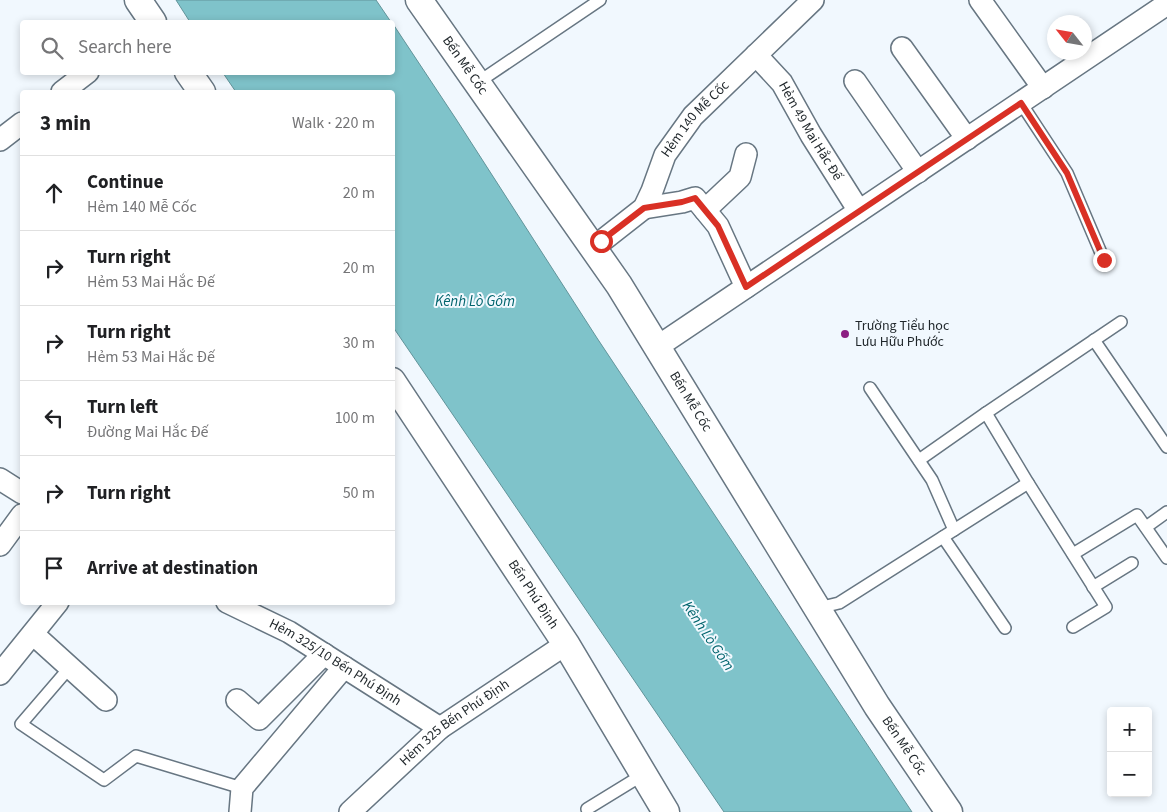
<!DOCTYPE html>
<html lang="en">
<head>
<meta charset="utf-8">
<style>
	body { margin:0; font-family:"Source Sans 3",sans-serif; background:#f2f2f2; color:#202124 }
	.controls { position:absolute; right:15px; bottom:15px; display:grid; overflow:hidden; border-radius:5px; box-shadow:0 2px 8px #0003 }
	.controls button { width:45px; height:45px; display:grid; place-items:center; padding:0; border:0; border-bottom:1px solid #e0e0e0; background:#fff; color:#202124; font:25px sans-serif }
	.compass { position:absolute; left:1047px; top:15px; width:45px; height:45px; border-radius:50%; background:#fff; box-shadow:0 2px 8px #0003; rotate:301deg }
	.stop { position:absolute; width:15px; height:15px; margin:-11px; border:4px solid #d93025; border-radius:50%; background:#fff }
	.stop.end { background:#d93025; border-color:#fff; box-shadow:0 1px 5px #0008 }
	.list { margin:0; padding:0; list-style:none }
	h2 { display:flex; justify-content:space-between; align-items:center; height:65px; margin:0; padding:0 20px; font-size:21px }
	h2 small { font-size:16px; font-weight:400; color:#757577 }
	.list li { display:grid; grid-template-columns:32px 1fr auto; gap:15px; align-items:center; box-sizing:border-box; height:75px; padding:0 20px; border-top:1px solid #e0e0e0 }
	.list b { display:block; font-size:19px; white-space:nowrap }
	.list p { margin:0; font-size:16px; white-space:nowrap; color:#757577 }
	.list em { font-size:16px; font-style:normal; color:#757577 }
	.icon { flex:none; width:28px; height:28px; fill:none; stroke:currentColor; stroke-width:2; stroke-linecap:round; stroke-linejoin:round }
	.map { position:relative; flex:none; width:1167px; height:812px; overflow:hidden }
	.search { position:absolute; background:#fff; box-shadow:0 2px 8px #0003; left:20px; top:20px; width:375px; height:55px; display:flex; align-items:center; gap:12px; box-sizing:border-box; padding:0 18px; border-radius:5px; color:#757577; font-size:19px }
	.panel { position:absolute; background:#fff; box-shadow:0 2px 8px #0003; left:20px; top:90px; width:375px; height:515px; border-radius:5px }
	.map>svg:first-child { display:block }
	.water { fill:#7fc3ca; stroke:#62949a }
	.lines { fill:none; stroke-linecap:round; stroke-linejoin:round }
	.service-casing { stroke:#677682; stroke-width:14 }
	.minor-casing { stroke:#677682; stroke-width:24 }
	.tertiary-casing { stroke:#677682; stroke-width:29 }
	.service { stroke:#fff; stroke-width:11 }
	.minor { stroke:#fff; stroke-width:21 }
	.tertiary { stroke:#fff; stroke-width:26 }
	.route { stroke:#d93025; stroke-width:6 }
	.poi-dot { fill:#8c1e82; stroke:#f1f8fe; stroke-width:2 }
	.labels { text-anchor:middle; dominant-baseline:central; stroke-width:4; stroke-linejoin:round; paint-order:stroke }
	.street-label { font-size:14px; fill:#1f262a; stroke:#f1f8fe }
	.poi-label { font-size:14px; fill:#1f262a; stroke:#f1f8fe; text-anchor:start }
	.water-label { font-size:15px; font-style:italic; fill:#00646d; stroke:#f1f8fe }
</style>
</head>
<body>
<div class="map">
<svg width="1167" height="812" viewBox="0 0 1167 812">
	<rect width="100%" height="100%" fill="#f1f8fe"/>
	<g class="water">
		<polygon points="176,0 376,0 391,22 190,22"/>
		<polygon points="393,24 456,119 597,338 912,812 724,812 393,327 392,92 236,92 223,73 392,72"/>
	</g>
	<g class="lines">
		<g class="service-casing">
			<g id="service">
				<polyline points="477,83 600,0"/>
				<polyline points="1021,103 1067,173 1104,260"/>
				<polyline points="1094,340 1167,447"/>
				<polyline points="870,388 932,480 954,530"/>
				<polyline points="919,460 986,413"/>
				<polyline points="1028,483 986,413 1121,322"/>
				<polyline points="1146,527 1167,512"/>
				<polyline points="943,537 1005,628"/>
				<polyline points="1073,554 1137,515 1167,558"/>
				<polyline points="1093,587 1132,563"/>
				<polyline points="818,608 839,603 1028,483 1106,607 1073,627"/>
				<polyline points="70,667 21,724 104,780 136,756 242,788"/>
				<polyline points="587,809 644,774"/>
			</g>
		</g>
		<g class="minor-casing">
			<g id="minor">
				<polyline points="980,0 1043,88"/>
				<polyline points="902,48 967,139"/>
				<path id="s1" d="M756 55 782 83 811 135 859 211"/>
				<polyline points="855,81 918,172"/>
				<polyline points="62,92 88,72"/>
				<polyline points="0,140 22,123"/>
				<polyline points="644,208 682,202 695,198 718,226 746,287"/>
				<polyline points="705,210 740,177 746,154"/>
				<path id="s2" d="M593 248 644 208 652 191 665 155 693 116 813 0"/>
				<polyline points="657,347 1167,4"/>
				<polyline points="0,479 22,493"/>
				<polyline points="0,545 22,515"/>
				<path id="s3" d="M227 602 289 632 440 728"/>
				<polyline points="33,634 106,700"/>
				<polyline points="0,674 58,602"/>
				<polyline points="237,700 259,719 324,654"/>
				<polyline points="240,812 242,788 344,667"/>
				<path id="s4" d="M350 812 440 728 566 644"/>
			</g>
		</g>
		<g class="tertiary-casing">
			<g id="tertiary">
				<polyline points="138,0 153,22"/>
				<path id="s5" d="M419 0 619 285 877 706 949 812"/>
				<polyline points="188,72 202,92"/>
				<path id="s6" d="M392 381 566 644 666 812"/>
			</g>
		</g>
		<use href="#service" class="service"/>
		<use href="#minor" class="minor"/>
		<use href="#tertiary" class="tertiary"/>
	</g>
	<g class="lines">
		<polyline class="route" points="601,241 644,208 682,202 695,198 718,226 746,287 1021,103 1067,173 1104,260"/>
	</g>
	<circle class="poi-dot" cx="845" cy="334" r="5"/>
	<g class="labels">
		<g class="street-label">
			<text stroke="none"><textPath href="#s5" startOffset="80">Bến Mễ Cốc</textPath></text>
			<text stroke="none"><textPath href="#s2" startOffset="169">Hẻm 140 Mễ Cốc</textPath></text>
			<text stroke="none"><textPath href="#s1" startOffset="94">Hẻm 49 Mai Hắc Đế</textPath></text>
			<text stroke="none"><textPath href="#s5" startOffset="485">Bến Mễ Cốc</textPath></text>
			<text stroke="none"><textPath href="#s6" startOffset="256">Bến Phú Định</textPath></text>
			<text stroke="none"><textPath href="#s3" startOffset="124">Hẻm 325/10 Bến Phú Định</textPath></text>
			<text stroke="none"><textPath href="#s4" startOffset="138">Hẻm 325 Bến Phú Định</textPath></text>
			<text stroke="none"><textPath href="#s5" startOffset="890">Bến Mễ Cốc</textPath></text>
		</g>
		<g class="poi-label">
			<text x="855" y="326">Trường Tiểu học<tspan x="855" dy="16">Lưu Hữu Phước</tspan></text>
		</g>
		<g class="water-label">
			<text x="475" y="301">Kênh Lò Gốm</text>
			<text transform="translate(708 636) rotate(56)">Kênh Lò Gốm</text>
		</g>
	</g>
</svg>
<div class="controls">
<button>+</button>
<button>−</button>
</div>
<svg class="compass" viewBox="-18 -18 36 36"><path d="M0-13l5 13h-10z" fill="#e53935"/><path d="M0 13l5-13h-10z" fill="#757577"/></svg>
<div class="stop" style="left:601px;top:241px"></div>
<div class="stop end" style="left:1104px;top:260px"></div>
<div class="search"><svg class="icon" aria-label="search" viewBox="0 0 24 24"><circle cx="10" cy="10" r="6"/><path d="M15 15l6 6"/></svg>Search here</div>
<section class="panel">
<h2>3 min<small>Walk · 220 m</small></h2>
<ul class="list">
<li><svg class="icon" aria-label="ahead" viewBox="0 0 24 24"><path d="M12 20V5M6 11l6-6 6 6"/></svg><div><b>Continue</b><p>Hẻm 140 Mễ Cốc</p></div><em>20 m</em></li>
<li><svg class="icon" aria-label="right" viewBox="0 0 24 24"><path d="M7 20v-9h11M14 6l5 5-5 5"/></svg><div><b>Turn right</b><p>Hẻm 53 Mai Hắc Đế</p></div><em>20 m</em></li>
<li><svg class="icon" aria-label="right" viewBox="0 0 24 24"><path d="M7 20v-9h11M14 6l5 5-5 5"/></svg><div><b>Turn right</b><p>Hẻm 53 Mai Hắc Đế</p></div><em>30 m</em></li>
<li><svg class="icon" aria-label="left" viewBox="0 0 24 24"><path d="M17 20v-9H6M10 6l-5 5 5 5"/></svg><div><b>Turn left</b><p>Đường Mai Hắc Đế</p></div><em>100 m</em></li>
<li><svg class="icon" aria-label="right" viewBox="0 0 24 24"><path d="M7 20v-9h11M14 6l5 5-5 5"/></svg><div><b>Turn right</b></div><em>50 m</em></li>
<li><svg class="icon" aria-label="arrive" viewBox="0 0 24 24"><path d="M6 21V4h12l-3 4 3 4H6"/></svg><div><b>Arrive at destination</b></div></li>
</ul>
</section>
</div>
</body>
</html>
